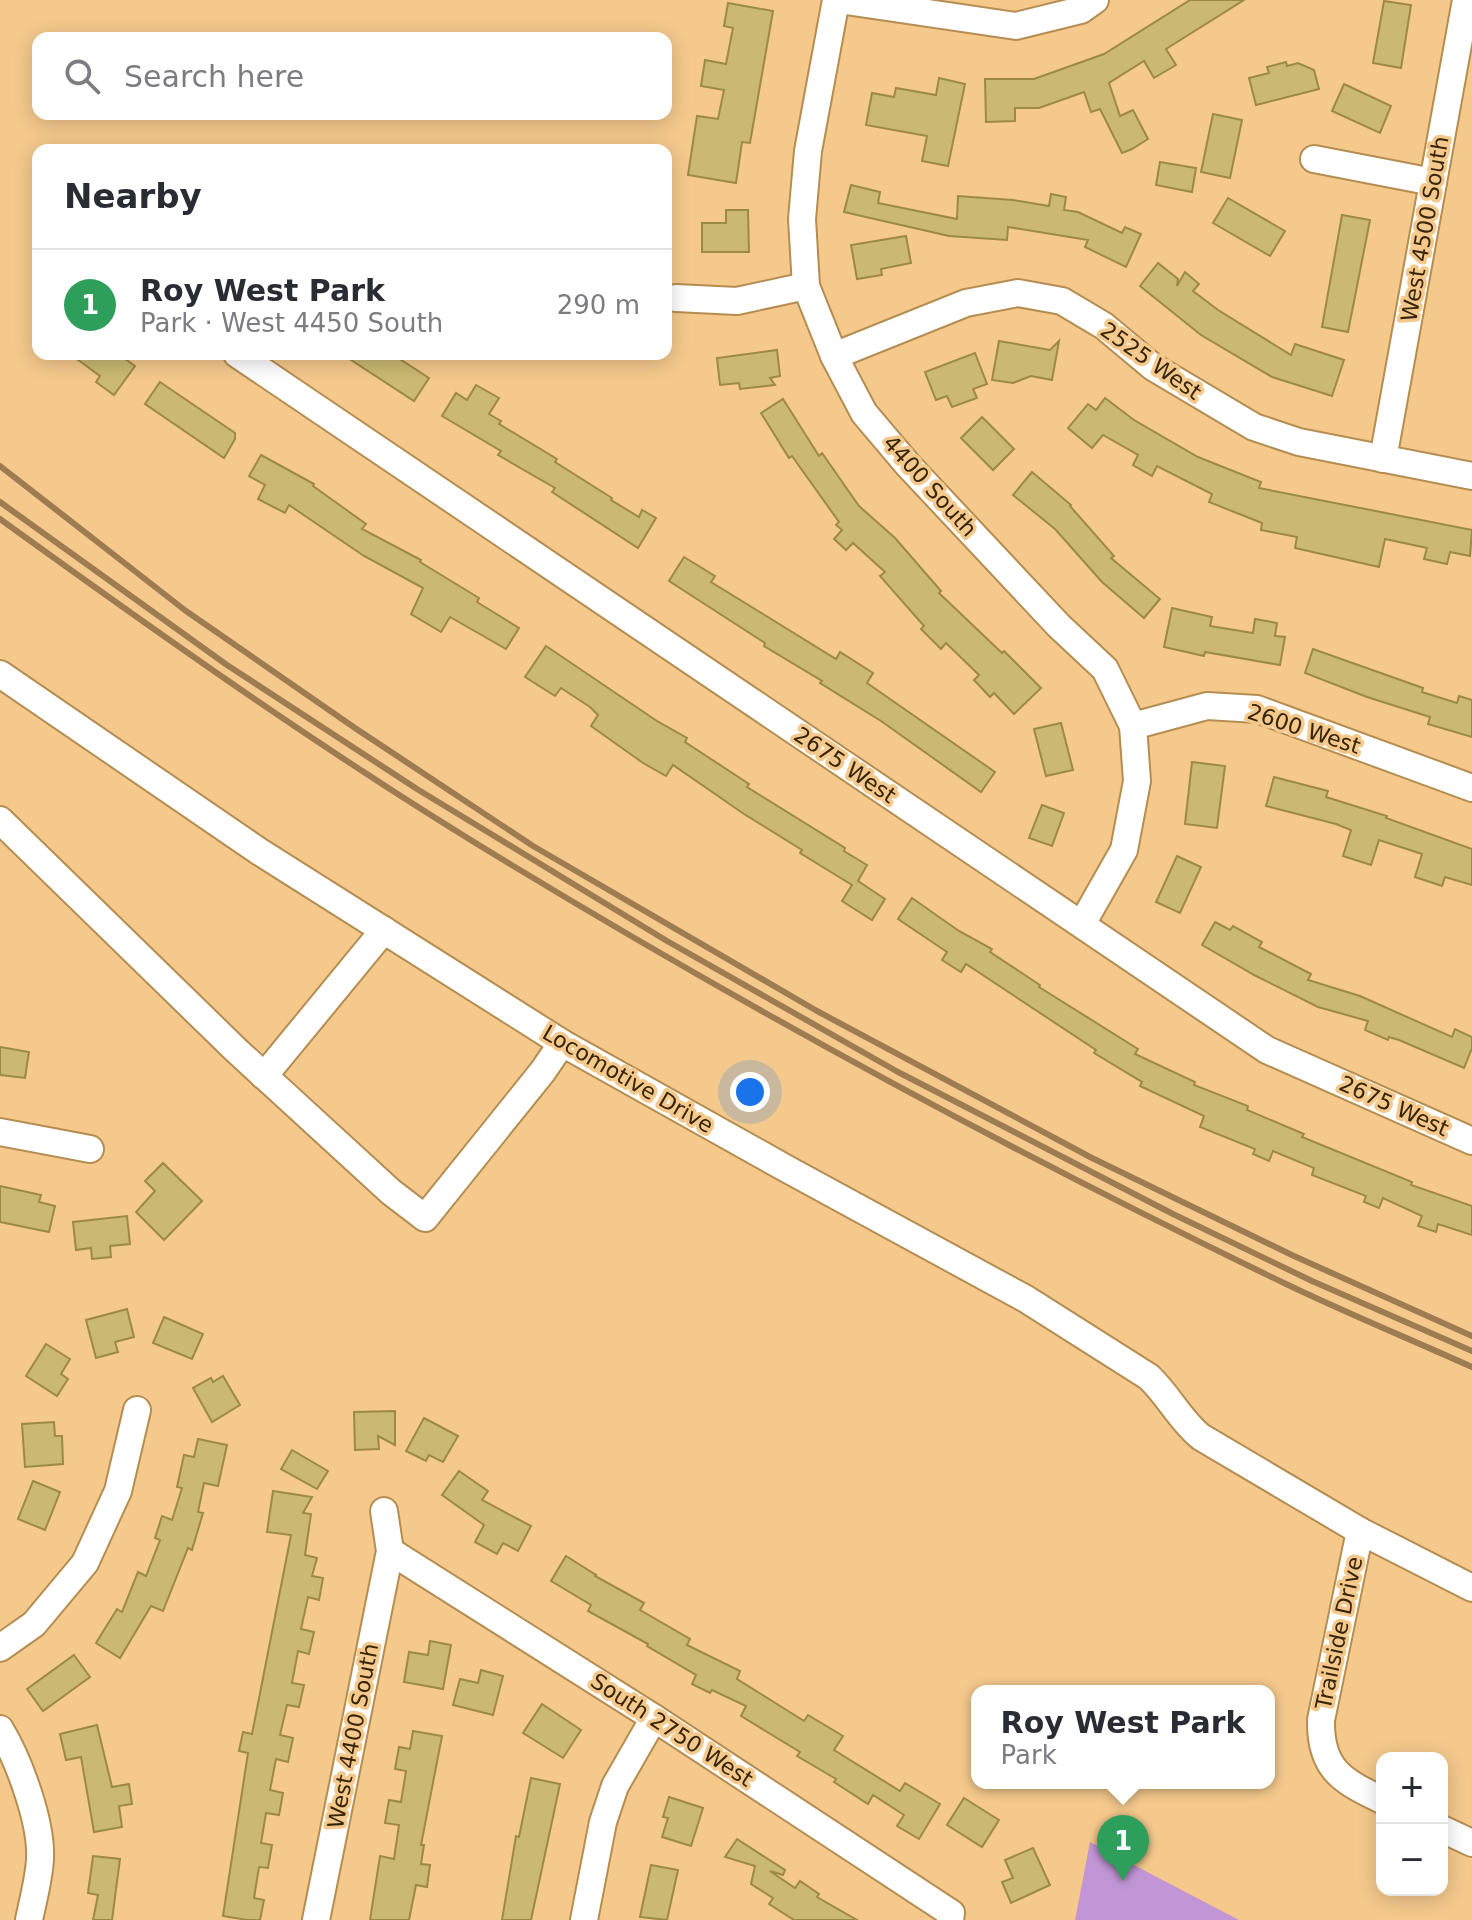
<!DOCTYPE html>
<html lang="en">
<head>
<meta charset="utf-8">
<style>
	body { margin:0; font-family:"DejaVu Sans",sans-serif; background:#f7f7f7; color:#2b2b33 }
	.controls { position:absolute; right:24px; bottom:24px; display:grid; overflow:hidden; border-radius:16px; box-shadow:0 4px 20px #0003 }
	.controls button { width:72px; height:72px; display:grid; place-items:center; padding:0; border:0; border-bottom:2px solid #e1e1e2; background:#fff; color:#2b2b33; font:40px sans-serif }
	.you { position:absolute; left:750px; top:1092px; width:28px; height:28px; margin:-20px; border:6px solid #fff; border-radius:50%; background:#1a73e8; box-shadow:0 0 0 12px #1a73e833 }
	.badge { display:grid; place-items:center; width:52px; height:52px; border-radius:50%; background:#155cac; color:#fff; font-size:26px; font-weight:700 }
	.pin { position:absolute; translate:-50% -66px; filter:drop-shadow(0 2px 4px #0008) }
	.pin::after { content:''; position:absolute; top:42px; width:28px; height:24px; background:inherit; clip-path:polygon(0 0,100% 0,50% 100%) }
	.popup { position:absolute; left:971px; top:1685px; width:304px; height:104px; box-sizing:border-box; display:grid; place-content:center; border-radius:16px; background:#fff; filter:drop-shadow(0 2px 6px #0005); font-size:26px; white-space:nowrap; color:#7c7c81 }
	.popup b { font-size:30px; color:#2b2b33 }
	.popup::after { content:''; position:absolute; left:50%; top:100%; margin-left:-16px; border:16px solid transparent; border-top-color:#fff }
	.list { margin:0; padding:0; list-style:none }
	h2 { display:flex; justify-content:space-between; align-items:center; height:104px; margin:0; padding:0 32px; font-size:34px }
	h2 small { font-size:26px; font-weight:400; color:#7c7c81 }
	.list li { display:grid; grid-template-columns:52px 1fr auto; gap:24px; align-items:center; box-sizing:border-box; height:112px; padding:0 32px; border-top:2px solid #e1e1e2 }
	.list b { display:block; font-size:30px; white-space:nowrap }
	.list p { margin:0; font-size:26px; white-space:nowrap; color:#7c7c81 }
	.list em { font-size:26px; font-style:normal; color:#7c7c81 }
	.icon { flex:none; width:44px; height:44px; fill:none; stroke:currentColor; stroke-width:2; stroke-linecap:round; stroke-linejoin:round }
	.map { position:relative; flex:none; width:1472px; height:1920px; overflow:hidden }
	.search { position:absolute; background:#fff; box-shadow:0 4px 20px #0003; left:32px; top:32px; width:640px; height:88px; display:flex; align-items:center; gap:20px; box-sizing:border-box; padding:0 28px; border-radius:16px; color:#7c7c81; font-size:30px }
	.panel { position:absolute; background:#fff; box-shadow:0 4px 20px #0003; left:32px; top:144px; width:640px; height:216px; border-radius:16px }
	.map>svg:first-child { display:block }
	.green { fill:#c296d6 }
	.building { fill:#cbb973; stroke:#9c8a44; stroke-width:2 }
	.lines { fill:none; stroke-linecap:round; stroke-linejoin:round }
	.minor-casing { stroke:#b68d51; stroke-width:30 }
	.minor { stroke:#fff; stroke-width:26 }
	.rail { stroke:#9c7c50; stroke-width:6 }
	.labels { text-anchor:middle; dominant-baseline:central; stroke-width:7; stroke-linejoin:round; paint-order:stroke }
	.street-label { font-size:22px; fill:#36250b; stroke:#f5c98c }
</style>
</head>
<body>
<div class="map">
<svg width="1472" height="1920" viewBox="0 0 1472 1920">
	<rect width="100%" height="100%" fill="#f5c98c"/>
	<polygon class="green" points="1090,1842 1239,1920 1075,1920"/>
	<g class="building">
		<polygon points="1190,0 1244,0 1166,49 1176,65 1154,78 1144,61 1109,83 1120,116 1133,110 1148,139 1132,149 1122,153 1100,109 1091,112 1084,92 1039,108 1015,108 1015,121 986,122 985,79 1034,79 1104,54"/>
		<polygon points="1384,1 1411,5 1401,68 1373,63"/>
		<polygon points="728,3 773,11 750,143 742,142 736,183 688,175 697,116 718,119 724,90 701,86 705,60 726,64 733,28 724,26"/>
		<polygon points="1286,62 1287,66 1298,63 1314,70 1319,89 1256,105 1249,78 1269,73 1267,67"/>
		<polygon points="939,78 965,84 948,166 922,161 927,136 866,125 872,93 894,97 896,88 936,95"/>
		<polygon points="1344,84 1391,106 1380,133 1332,111"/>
		<polygon points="1213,114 1242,120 1230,178 1201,172"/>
		<polygon points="1160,162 1196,168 1192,192 1156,185"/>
		<polygon points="851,185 880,192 878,203 957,219 958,196 1013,200 1049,206 1051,194 1066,197 1064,210 1078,212 1122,233 1125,227 1141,234 1126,267 1085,247 1088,240 1008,227 1007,240 949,236 844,212"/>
		<polygon points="1228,198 1285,231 1270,256 1213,223"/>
		<polygon points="726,210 748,210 749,252 702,252 702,223 726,223"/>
		<polygon points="1342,215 1370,220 1348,332 1322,327"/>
		<polygon points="906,236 911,263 881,269 882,275 857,279 851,245"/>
		<polygon points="1158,263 1178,279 1177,286 1185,272 1199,284 1193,291 1218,310 1291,355 1295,344 1344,360 1332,396 1272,377 1201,335 1140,286"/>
		<polygon points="999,341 1050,350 1059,341 1052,380 1031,376 1013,383 992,380"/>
		<polygon points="777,350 780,376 770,378 775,385 740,389 739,383 720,385 717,358"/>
		<polygon points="975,353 987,384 973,389 977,398 952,407 947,396 936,400 925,372"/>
		<polygon points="70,354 118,354 135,366 114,395 96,382 100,376"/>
		<polygon points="342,354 392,354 429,378 414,401"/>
		<polygon points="160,382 235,433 235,439 224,458 145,404"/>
		<polygon points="476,385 499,398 489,414 501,421 499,424 557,459 555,462 612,498 611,500 639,517 642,510 656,518 638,548 552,492 555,488 498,455 501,451 442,416 456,393 467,400"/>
		<polygon points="1105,398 1134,420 1198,457 1261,482 1259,488 1472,530 1470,556 1450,552 1447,564 1424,559 1427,548 1385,539 1379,567 1295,548 1297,537 1261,530 1262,523 1209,502 1212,494 1157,466 1152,476 1133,465 1138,455 1103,435 1092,448 1068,428 1088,404 1096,410"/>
		<polygon points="783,399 819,456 822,453 859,506 895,538 941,591 939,593 1002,653 1004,651 1041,688 1014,714 994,693 990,697 974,680 979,675 946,643 941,649 921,629 924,626 880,576 885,572 853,543 846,550 834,539 842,530 836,525 839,522 792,456 789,458 761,413"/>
		<polygon points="982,417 1014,449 993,470 961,438"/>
		<polygon points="261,455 314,484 313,486 366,524 362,529 421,560 420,562 479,598 477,602 519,628 506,649 450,617 441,632 411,614 423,588 364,556 289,505 285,513 258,499 265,485 249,476"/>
		<polygon points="1032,472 1071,505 1070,506 1114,556 1111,558 1160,599 1144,618 1102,582 1055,529 1013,495"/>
		<polygon points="684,557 715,576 711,582 776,622 836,659 840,652 873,673 867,683 995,772 981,792 881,721 820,683 822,681 764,646 765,643 669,581"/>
		<polygon points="1172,608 1212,617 1210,626 1253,633 1255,619 1277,623 1275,636 1285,637 1280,665 1205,652 1204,656 1164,647"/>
		<polygon points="546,646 657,721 687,738 685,742 749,784 747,787 845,848 844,851 867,865 858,881 885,899 872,920 842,901 852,885 800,853 802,850 744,814 673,765 666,776 643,763 591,726 598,715 590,707 561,688 555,696 525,677"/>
		<polygon points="1313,649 1423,688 1422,692 1457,703 1459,696 1472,700 1472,737 1428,724 1430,717 1367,697 1305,673"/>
		<polygon points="1061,723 1073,770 1046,776 1034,729"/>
		<polygon points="1192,762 1225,766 1217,828 1185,824"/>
		<polygon points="1274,777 1328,791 1326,797 1387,816 1386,818 1472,849 1472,885 1445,877 1442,886 1415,877 1422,854 1379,840 1371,865 1343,856 1351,830 1336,824 1266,806"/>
		<polygon points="1042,805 1064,813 1052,846 1029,838"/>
		<polygon points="1177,856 1201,867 1180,913 1156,902"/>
		<polygon points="912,898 959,931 992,949 990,952 1040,985 1039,987 1138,1049 1135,1054 1195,1082 1194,1085 1248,1106 1247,1110 1304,1134 1302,1137 1412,1182 1411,1185 1472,1206 1472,1235 1438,1224 1436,1232 1418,1226 1422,1216 1383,1198 1379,1208 1364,1202 1366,1196 1312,1175 1314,1168 1273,1151 1269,1161 1253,1154 1255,1149 1200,1127 1204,1116 1140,1086 1142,1082 1094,1053 1096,1050 966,964 961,972 942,960 947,952 898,919"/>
		<polygon points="1215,922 1230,930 1233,926 1262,942 1259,947 1311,974 1308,980 1360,996 1452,1037 1455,1029 1472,1037 1472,1048 1464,1068 1399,1040 1389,1037 1388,1040 1365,1030 1368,1021 1318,1007 1256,976 1202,945"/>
		<polygon points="0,1047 29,1052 25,1078 0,1075"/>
		<polygon points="163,1163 202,1201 164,1240 136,1212 155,1191 145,1181"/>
		<polygon points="0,1186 41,1195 39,1202 55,1206 49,1232 0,1222"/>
		<polygon points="127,1216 130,1244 110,1246 111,1257 92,1259 91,1248 76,1250 73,1222"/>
		<polygon points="127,1309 134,1337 115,1342 118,1352 96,1358 86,1320"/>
		<polygon points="164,1317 203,1334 192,1359 153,1343"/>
		<polygon points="46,1344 70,1359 61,1374 68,1379 57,1396 26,1376"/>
		<polygon points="223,1376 240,1405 212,1422 193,1388 211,1378 213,1382"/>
		<polygon points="395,1411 395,1445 378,1436 379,1449 355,1450 354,1412"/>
		<polygon points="424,1418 458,1436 443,1462 429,1455 426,1461 406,1451"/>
		<polygon points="54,1422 55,1436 62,1436 63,1464 25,1467 22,1424"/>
		<polygon points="198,1439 227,1445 218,1486 204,1483 198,1512 203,1513 192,1550 188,1548 163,1611 151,1606 120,1658 96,1643 117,1609 122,1612 138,1572 146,1576 160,1540 155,1538 162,1516 172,1520 182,1488 177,1487 184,1455 194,1457"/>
		<polygon points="292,1450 328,1471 317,1489 281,1469"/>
		<polygon points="459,1471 488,1491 482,1500 531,1526 518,1551 503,1543 497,1554 475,1542 484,1525 442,1495"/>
		<polygon points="33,1481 60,1492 45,1530 18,1519"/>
		<polygon points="273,1491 312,1497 303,1513 311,1514 305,1555 317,1558 312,1576 323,1578 319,1600 308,1597 301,1629 314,1632 309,1654 298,1651 292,1683 304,1685 299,1707 287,1705 280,1735 293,1738 288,1762 276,1759 270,1790 283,1793 279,1815 266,1813 261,1843 272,1845 268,1868 259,1867 254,1898 264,1900 260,1920 247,1920 223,1916 248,1753 239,1751 243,1732 252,1734 291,1535 267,1532"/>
		<polygon points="566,1556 596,1575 595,1576 644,1603 640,1610 690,1639 687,1645 740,1671 737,1679 804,1721 808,1715 843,1736 834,1750 900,1791 905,1783 940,1804 919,1839 897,1826 904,1815 873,1795 868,1804 834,1782 836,1779 797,1756 800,1752 741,1716 746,1706 712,1690 710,1693 692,1684 696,1675 647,1646 648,1644 588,1611 591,1605 551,1581"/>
		<polygon points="430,1641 451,1645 443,1689 404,1682 409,1652 428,1655"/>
		<polygon points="74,1655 90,1677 43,1711 27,1689"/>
		<polygon points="481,1670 503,1676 493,1715 453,1705 460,1679 478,1683"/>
		<polygon points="542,1704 581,1730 563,1758 523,1733"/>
		<polygon points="97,1725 112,1787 129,1784 132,1804 119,1806 122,1827 94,1832 81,1757 66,1760 60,1734"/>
		<polygon points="413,1731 442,1736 421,1845 424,1845 421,1864 430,1865 427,1887 416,1885 409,1920 370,1920 380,1856 394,1859 399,1825 385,1823 389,1800 401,1802 406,1771 395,1769 399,1747 410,1749"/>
		<polygon points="531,1778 560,1784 531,1920 502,1920 516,1836 519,1837"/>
		<polygon points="669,1797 703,1808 691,1846 662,1837 668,1818 663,1817"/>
		<polygon points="964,1798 999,1820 982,1847 947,1825"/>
		<polygon points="737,1839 785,1870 783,1875 770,1871 795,1888 800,1881 819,1894 817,1897 857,1920 794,1920 769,1904 773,1898 751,1884 755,1866 725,1857"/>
		<polygon points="1033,1848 1050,1885 1011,1903 1002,1882 1013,1878 1005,1860"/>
		<polygon points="93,1856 120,1859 112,1920 93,1920 98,1895 88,1893"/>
		<polygon points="651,1865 678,1870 667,1920 640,1917"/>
	</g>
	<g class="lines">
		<g class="minor-casing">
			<g id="minor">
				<polyline points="836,0 808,151 802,219 806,286 834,356 864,413 908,465 1059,626 1105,669 1133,726 1137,781 1124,850 1082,924"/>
				<polyline points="839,0 1016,26 1081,10 1095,0"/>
				<polyline points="1314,159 1433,182"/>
				<polyline points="676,298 737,301 806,286"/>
				<polyline points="237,354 1267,1050 1472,1141"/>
				<polyline points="834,356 966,303 1018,293 1062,301 1104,326 1153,367 1254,427 1299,442 1472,476"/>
				<polyline points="1383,459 1466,0"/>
				<path d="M0 674 260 852 562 1043 787 1169 1026 1299 1149 1377C1169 1396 1180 1420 1201 1437L1360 1531 1472 1588"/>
				<polyline points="1133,726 1207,706 1257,709 1472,788"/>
				<polyline points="0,820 236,1050 391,1192 425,1218 543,1071 562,1043"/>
				<polyline points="264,1076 384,930"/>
				<polyline points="0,1132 90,1149"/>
				<path d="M1360 1531 1321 1720C1320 1769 1342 1781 1382 1800"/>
				<polyline points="390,1551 654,1718 951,1913 950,1920"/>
				<polyline points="0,1648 34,1624 85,1563 118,1491 137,1410"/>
				<path d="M0 1729C19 1760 42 1823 40 1859 39 1879 33 1900 29 1920"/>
				<polyline points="1442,1829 1472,1843"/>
				<polyline points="316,1920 390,1551 384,1511"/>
				<polyline points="584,1920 603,1822 615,1786 654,1718"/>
			</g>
		</g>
		<use href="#minor" class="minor"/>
		<g class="rail">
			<polyline points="0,466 186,611 355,728 533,846 817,1011 1092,1158 1294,1256 1472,1336"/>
			<polyline points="0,502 227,665 417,789 667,941 898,1072 1173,1214 1312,1281 1472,1351"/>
			<path d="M0 519C166 639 334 758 510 864 761 1016 1020 1156 1284 1283 1346 1313 1410 1339 1472 1367"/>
		</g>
	</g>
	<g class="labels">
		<g class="street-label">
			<text transform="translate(1425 229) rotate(-80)">West 4500 South</text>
			<text transform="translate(1151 361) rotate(35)">2525 West</text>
			<text transform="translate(930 486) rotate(48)">4400 South</text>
			<text transform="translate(1304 729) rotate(18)">2600 West</text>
			<text transform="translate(845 765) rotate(34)">2675 West</text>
			<text transform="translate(628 1079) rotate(30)">Locomotive Drive</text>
			<text transform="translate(1394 1106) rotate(24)">2675 West</text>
			<text transform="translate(1339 1633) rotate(-78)">Trailside Drive</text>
			<text transform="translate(672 1730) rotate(33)">South 2750 West</text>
			<text transform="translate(353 1736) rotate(-79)">West 4400 South</text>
		</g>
	</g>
</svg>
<div class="controls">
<button>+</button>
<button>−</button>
</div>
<div class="you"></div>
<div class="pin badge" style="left:1123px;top:1881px;background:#2e9e5b">1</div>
<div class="popup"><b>Roy West Park</b>Park</div>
<div class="search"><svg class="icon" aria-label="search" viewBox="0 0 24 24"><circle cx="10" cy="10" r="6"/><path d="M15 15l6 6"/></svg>Search here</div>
<section class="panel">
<h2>Nearby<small></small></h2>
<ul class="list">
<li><span class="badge" style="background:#2e9e5b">1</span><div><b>Roy West Park</b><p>Park · West 4450 South</p></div><em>290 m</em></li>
</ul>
</section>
</div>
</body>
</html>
